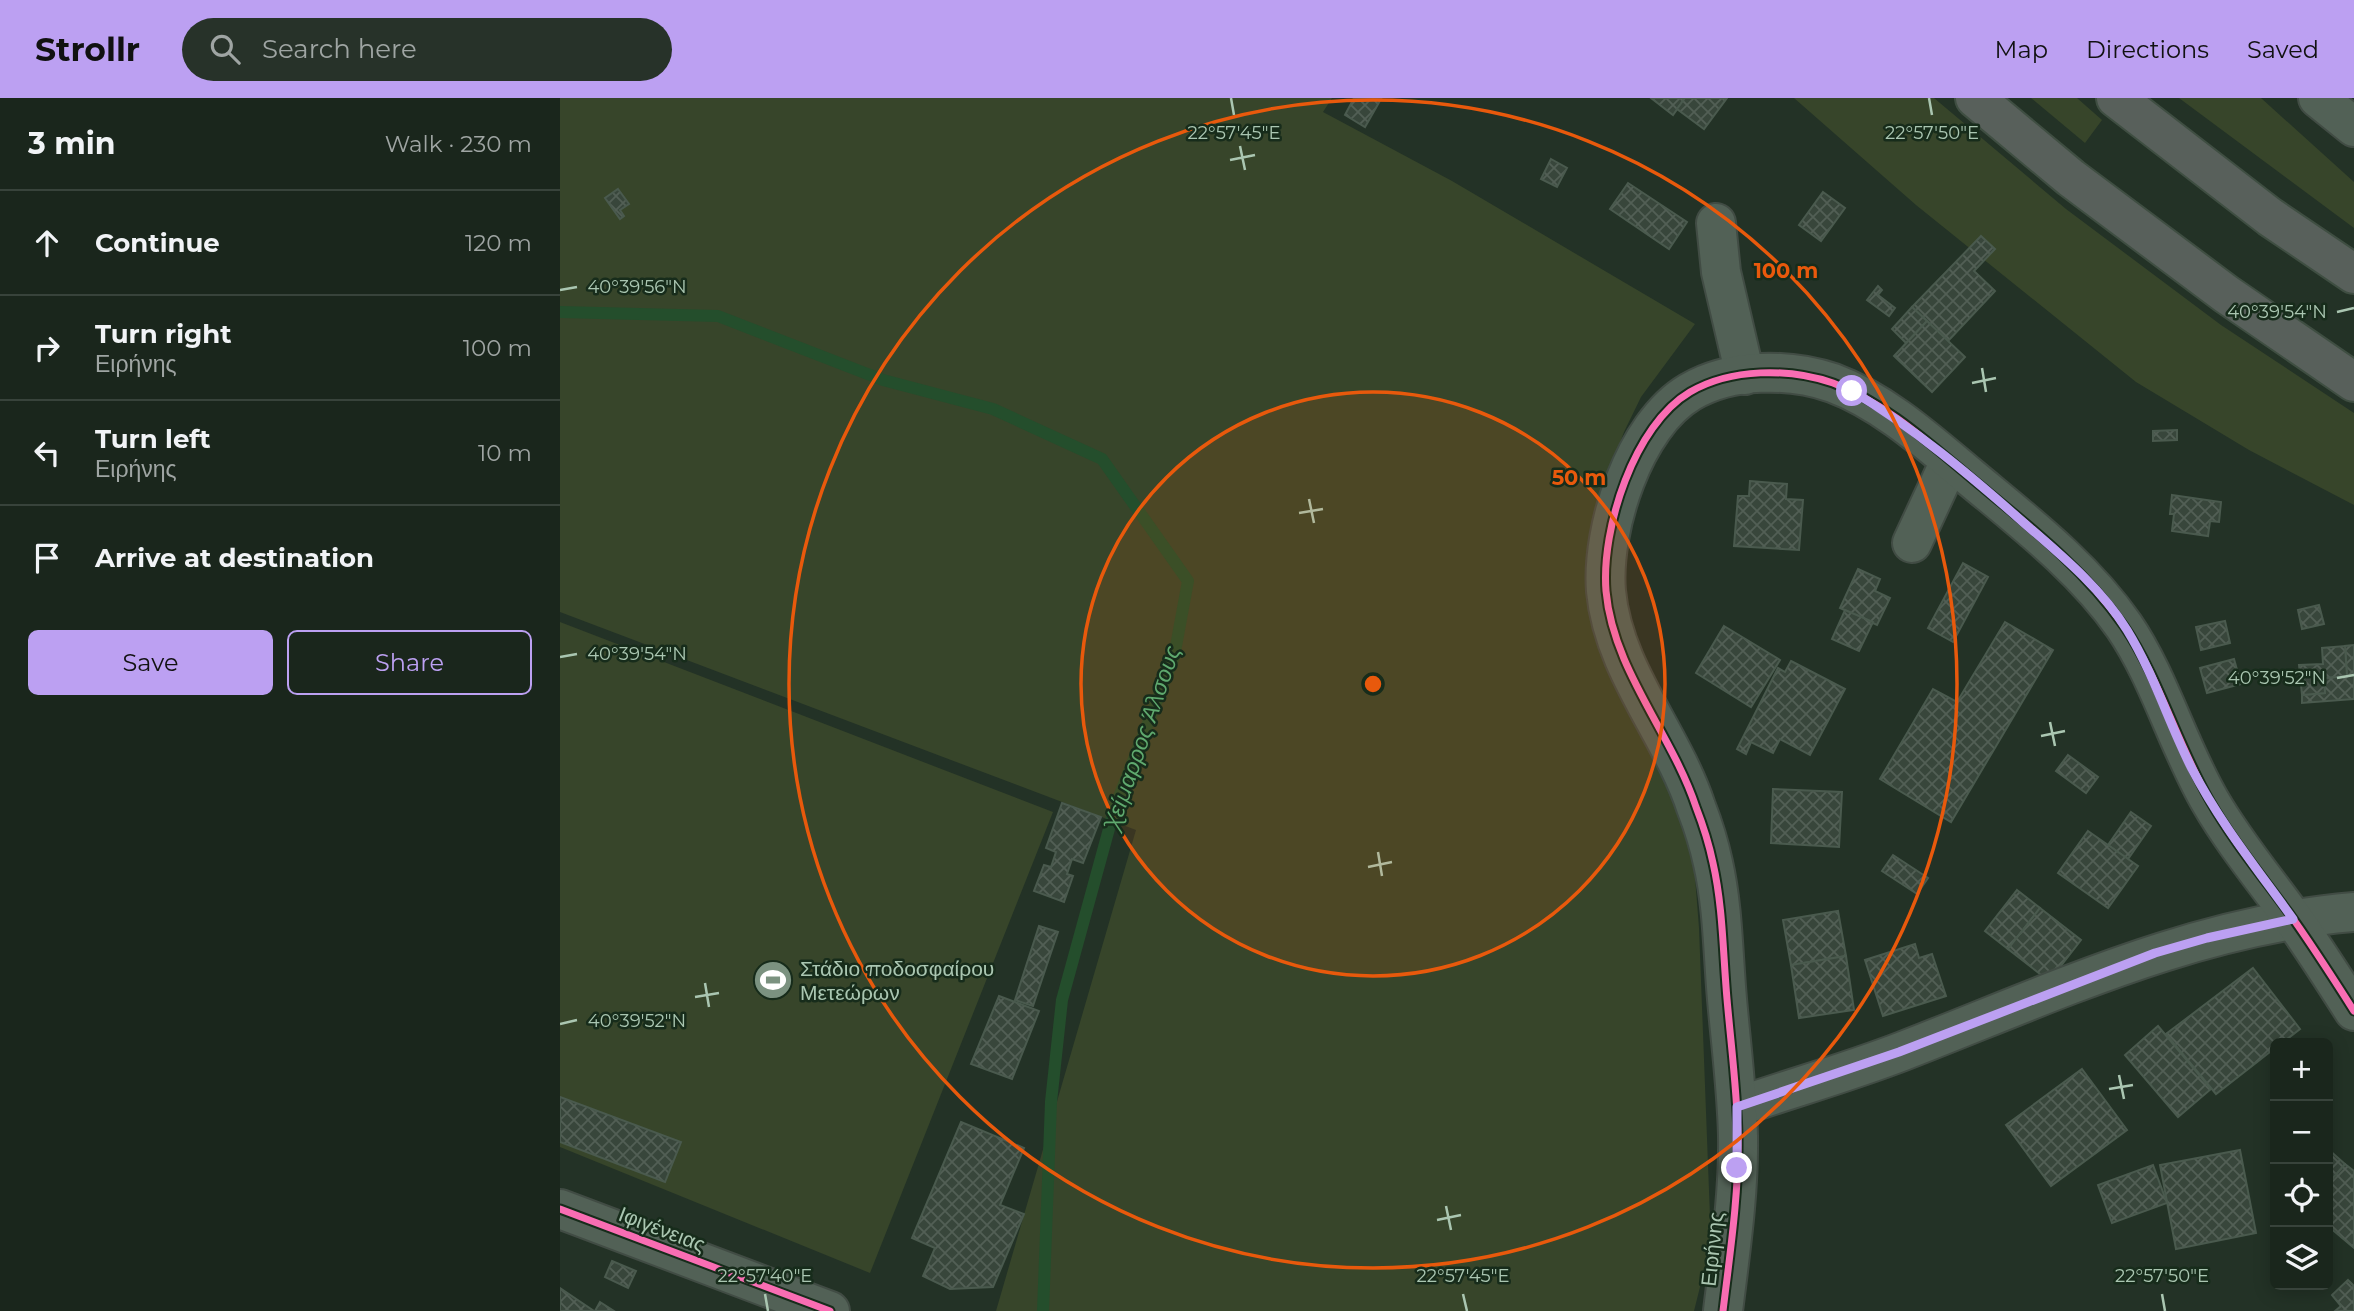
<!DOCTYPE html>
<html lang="en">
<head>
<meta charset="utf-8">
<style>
	body { margin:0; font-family:Montserrat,sans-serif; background:#273229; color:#f1f3f6 }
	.controls { position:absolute; right:21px; bottom:21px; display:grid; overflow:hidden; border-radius:10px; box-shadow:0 4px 18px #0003 }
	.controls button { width:63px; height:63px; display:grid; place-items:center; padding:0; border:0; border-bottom:2px solid #38433b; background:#1a261c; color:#f1f3f6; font:35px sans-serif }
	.stop { position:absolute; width:21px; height:21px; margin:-16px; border:5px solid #bca0f2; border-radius:50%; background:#fff }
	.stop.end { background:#bca0f2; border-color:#fff; box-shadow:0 2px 7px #0008 }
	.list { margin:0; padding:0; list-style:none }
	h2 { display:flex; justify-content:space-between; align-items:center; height:91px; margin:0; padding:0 28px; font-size:30px }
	h2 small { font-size:23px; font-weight:400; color:#9fa5a3 }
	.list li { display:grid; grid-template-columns:46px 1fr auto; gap:21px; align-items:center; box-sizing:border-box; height:105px; padding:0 28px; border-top:2px solid #38433b }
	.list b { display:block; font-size:26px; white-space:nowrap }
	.list p { margin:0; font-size:23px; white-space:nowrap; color:#9fa5a3 }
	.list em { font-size:23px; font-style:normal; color:#9fa5a3 }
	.actions { display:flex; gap:14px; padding:21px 28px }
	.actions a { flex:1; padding:16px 0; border:2px solid #bca0f2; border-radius:10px; text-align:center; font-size:24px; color:#bca0f2 }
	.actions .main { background:#bca0f2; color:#111 }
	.icon { flex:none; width:38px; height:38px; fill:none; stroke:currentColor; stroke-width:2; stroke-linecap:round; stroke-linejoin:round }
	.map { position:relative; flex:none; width:1794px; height:1213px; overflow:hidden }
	header { display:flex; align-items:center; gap:42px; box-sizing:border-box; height:98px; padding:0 35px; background:#bca0f2; color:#111 }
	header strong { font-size:33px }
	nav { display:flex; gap:38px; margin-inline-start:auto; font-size:24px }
	.search { width:490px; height:63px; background:#273229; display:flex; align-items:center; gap:18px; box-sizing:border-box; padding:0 24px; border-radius:38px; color:#9fa5a3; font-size:26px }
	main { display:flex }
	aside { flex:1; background:#1a261c }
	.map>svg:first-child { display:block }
	.green { fill:#37452a }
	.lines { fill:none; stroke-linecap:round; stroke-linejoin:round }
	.stream { stroke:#244e2c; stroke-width:12 }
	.building { fill:url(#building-cross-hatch); stroke:#4a5a4e; stroke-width:2 }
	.minor-casing { stroke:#414c44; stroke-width:42 }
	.highway-casing { stroke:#3f4e42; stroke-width:42 }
	.minor { stroke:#526156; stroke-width:38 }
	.highway { stroke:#58605b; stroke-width:38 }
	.cycleway-casing { stroke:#172c1b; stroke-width:11 }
	.cycleway { stroke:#f96db3; stroke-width:7 }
	.route { stroke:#bca0f2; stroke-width:9 }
	.ticks { fill:none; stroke:#aac6b1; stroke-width:2.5 }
	.ring { fill:none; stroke:#e8590c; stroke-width:3.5 }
	.labels { text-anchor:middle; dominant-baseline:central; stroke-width:5; stroke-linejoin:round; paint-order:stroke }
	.poi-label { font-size:21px; fill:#aac6b1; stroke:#172c1b; text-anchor:start }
	.street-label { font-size:21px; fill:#aac6b1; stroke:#172c1b }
	.water-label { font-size:23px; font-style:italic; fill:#5fa96e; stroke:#172c1b }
	.ticks-label { font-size:18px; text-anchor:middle; fill:#aac6b1; stroke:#172c1b; stroke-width:5; stroke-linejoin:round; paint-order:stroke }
	.centre { fill:#e8590c; stroke:#172c1b; stroke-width:3.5 }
	.ring-label { font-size:21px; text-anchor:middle; font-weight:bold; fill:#e8590c; stroke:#172c1b; stroke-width:5; stroke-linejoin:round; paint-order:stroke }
</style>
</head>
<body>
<header>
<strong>Strollr</strong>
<div class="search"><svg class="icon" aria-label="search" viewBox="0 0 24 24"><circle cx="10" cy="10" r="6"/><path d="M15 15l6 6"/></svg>Search here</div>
<nav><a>Map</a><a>Directions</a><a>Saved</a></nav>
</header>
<main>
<aside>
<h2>3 min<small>Walk · 230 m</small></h2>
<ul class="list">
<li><svg class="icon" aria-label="ahead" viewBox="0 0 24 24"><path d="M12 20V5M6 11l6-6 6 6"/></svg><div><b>Continue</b></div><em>120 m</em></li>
<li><svg class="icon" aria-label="right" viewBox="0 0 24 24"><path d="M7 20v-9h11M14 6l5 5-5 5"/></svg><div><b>Turn right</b><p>Ειρήνης</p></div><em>100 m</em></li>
<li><svg class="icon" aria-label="left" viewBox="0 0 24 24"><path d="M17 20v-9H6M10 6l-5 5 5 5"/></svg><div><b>Turn left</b><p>Ειρήνης</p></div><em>10 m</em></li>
<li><svg class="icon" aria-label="arrive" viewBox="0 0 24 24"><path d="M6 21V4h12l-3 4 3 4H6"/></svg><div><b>Arrive at destination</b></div></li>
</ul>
<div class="actions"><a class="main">Save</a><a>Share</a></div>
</aside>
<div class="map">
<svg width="1794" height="1213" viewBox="0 0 1794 1213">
	<defs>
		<pattern id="building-cross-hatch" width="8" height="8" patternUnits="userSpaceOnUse" patternTransform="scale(1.75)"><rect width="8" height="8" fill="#38463b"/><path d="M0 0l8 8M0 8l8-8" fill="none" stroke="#525f55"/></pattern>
	</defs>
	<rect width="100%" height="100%" fill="#233226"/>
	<g class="green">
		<polygon points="0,0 772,0 763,14 892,83 1135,226 1081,299 1064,334 1045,385 1030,455 1114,692 1134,766 1139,830 1151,1145 1134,1213 436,1213 576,732 0,514"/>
		<polygon points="1234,0 1374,0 1506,111 1661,227 1794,315 1794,407 1689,352 1576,284 1356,107"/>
		<polygon points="1471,0 1517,0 1542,22 1525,45"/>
		<polygon points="1619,0 1701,0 1794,84 1794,130"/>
		<polygon points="0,524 493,714 310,1175 0,1049"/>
	</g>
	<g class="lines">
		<polyline class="stream" points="0,214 158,218 323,282 433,311 542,361 628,483 614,559 555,709 502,902 491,1004 483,1213"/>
	</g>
	<g class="building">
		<polygon points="794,0 821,1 805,29 785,17"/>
		<polygon points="1091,0 1125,0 1113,17"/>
		<polygon points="1125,0 1167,0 1144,31 1117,11"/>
		<polygon points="991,61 1007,70 997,89 981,81"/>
		<polygon points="1068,85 1127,124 1109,151 1050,111"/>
		<polygon points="58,91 69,106 60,112 64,118 60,121 45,100"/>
		<polygon points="1263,94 1285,110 1261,143 1239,127"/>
		<polygon points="1421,138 1435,151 1414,173 1435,193 1388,243 1352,209"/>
		<polygon points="1318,188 1322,192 1318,197 1335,210 1329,218 1307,202"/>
		<polygon points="1352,209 1367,223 1346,245 1332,231"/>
		<polygon points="1367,223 1405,259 1372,294 1334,258"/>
		<polygon points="1617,332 1617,342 1593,343 1593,333"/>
		<polygon points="1190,383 1227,386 1226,401 1243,402 1239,452 1174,448 1178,398 1189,398"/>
		<polygon points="1612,397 1661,404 1659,424 1650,423 1648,438 1612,433 1614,416 1610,416"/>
		<polygon points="1403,465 1428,479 1393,544 1368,530"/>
		<polygon points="1298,471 1320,481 1315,493 1330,500 1317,527 1280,510"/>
		<polygon points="1759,507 1764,526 1742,531 1738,512"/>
		<polygon points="1285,512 1313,524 1299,553 1272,541"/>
		<polygon points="1665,523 1670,545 1641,552 1636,529"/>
		<polygon points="1445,524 1493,552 1391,724 1320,681 1373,591 1397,604"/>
		<polygon points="1164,528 1220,562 1191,609 1136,575"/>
		<polygon points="1794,547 1794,601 1742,605 1742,597 1765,595 1764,580 1787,578 1785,548"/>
		<polygon points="1785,548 1787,578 1764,580 1765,595 1742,597 1739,567 1763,566 1762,550"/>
		<polygon points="1674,561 1681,586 1647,595 1640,570"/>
		<polygon points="1231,563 1285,591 1250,657 1220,641 1213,655 1191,644 1186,656 1177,651 1218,570 1225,574"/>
		<polygon points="1508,657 1538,679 1526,695 1496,673"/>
		<polygon points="1213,691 1282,694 1279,749 1211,745"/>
		<polygon points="502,705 541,719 523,765 512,761 507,776 513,778 504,804 474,793 484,767 491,769 496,754 486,750"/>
		<polygon points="1571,714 1591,728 1568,761 1548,747"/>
		<polygon points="1528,733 1578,768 1548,810 1498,775"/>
		<polygon points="1333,757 1368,780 1357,796 1322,773"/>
		<polygon points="1457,792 1480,810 1448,851 1425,833"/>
		<polygon points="1480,810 1521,842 1489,883 1448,851"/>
		<polygon points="1278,813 1286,858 1231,867 1223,822"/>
		<polygon points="479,828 498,834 473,908 455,902"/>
		<polygon points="1355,846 1359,860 1372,856 1386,898 1323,918 1305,862"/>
		<polygon points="1286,858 1294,912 1239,920 1231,867"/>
		<polygon points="1693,870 1740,931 1722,945 1715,945 1715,950 1656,996 1606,936"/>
		<polygon points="439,898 479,913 452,981 411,966"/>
		<polygon points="1598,928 1651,991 1618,1019 1565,957"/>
		<polygon points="1522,971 1567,1032 1491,1088 1446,1027"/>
		<polygon points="0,999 121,1044 105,1084 0,1044"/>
		<polygon points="401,1024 464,1050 440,1107 464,1116 433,1189 390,1191 363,1178 375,1150 352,1140"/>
		<polygon points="1768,1051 1785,1066 1768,1086"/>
		<polygon points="1680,1052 1696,1135 1616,1151 1600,1067"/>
		<polygon points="1785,1066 1794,1073 1794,1150 1768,1128 1768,1086"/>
		<polygon points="1593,1067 1607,1105 1552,1125 1538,1087"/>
		<polygon points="52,1163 76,1173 68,1190 45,1179"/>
		<polygon points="1788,1182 1794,1188 1794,1213 1775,1213 1781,1208 1772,1197"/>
		<polygon points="0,1190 34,1213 0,1213"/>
		<polygon points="40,1204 54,1213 35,1213"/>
	</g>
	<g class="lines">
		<g class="minor-casing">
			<g id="minor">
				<polyline points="1758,0 1794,29"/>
				<polyline points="1156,125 1161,174 1185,277"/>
				<polyline points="1352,445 1390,363"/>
				<path d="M1177 1009C1232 990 1289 974 1343 953 1490 896 1635 827 1794 814"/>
				<polyline points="0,1111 270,1213"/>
				<path d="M1163 1213C1170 1155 1179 1096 1178 1038 1177 992 1171 947 1167 901 1163 856 1163 809 1153 765 1149 746 1143 727 1136 709 1112 636 1053 572 1046 493 1041 431 1074 327 1130 294 1171 270 1229 270 1273 285 1324 304 1368 344 1410 379 1464 424 1523 469 1564 528 1599 579 1618 648 1650 703 1673 743 1702 778 1729 815 1752 847 1773 880 1794 913"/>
			</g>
		</g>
		<g class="highway-casing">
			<g id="highway">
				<polyline points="1415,0 1511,80 1666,196 1794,284"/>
				<polyline points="1556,0 1710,119 1794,176"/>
			</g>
		</g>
		<use href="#minor" class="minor"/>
		<use href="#highway" class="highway"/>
		<g class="cycleway-casing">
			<g id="cycleway">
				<polyline points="0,1111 270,1213"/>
				<path d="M1163 1213C1170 1155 1179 1096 1178 1038 1177 992 1171 947 1167 901 1163 856 1163 809 1153 765 1149 746 1143 727 1136 709 1112 636 1053 572 1046 493 1041 431 1074 327 1130 294 1171 270 1229 270 1273 285 1324 304 1368 344 1410 379 1464 424 1523 469 1564 528 1599 579 1618 648 1650 703 1673 743 1702 778 1729 815 1752 847 1773 880 1794 913"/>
			</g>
		</g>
		<use href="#cycleway" class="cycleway"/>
	</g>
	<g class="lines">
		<path class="route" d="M1177 1070V1009L1339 954 1595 855 1647 840 1733 821C1698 772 1660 725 1632 671 1609 626 1594 576 1567 532 1541 490 1501 457 1464 425 1410 377 1354 330 1292 293"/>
	</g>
	<path class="ticks" d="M671 0 674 17M1369 0 1372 17M680 48 685 72M670 62 695 57M0 192 17 189M1777 214 1794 210M1422 270 1426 294M1412 285 1436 280M749 401 754 425M739 415 763 411M0 559 17 556M1777 580 1794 577M1490 624 1495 648M1481 638 1505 633M818 754 822 778M808 769 832 764M145 885 149 909M135 899 159 895M0 926 17 922M1559 977 1564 1001M1549 991 1573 987M886 1108 891 1132M877 1122 901 1117M205 1196 208 1213M903 1196 907 1213M1602 1196 1605 1213"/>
	<circle cx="813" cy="586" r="292" fill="#e8590c" fill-opacity=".12"/>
	<g class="ring">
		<circle cx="813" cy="586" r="292"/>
		<circle cx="813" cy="586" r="584"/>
	</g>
	<defs>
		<g id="stadium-disc" transform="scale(2.0125)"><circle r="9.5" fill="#7b9280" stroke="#172c1b"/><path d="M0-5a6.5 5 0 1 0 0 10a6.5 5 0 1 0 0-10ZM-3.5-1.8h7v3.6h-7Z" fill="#fff"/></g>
	</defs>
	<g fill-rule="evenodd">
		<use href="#stadium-disc" x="213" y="882"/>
	</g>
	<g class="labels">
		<g class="poi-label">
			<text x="240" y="870">Στάδιο ποδοσφαίρου<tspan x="240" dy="24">Μετεώρων</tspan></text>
		</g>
		<g class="street-label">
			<text transform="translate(102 1131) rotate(21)">Ιφιγένειας</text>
			<text transform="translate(1152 1151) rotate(-84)">Ειρήνης</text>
		</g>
		<g class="water-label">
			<text transform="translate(582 639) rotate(-71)">Χείμαρρος Άλσους</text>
		</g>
	</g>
	<g class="ticks-label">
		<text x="674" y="41">22°57'45"E</text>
		<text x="1372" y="41">22°57'50"E</text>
		<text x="77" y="195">40°39'56"N</text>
		<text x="1717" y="220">40°39'54"N</text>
		<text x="77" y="562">40°39'54"N</text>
		<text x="1717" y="586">40°39'52"N</text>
		<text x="77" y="929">40°39'52"N</text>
		<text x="205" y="1184">22°57'40"E</text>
		<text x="903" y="1184">22°57'45"E</text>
		<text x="1602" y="1184">22°57'50"E</text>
	</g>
	<circle cx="813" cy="586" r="10" class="centre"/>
	<g class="ring-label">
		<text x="1226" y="180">100 m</text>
		<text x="1019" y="387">50 m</text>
	</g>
</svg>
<div class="controls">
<button>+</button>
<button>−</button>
<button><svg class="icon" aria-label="locate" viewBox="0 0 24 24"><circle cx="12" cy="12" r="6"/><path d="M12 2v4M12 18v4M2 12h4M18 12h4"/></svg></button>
<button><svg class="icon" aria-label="layers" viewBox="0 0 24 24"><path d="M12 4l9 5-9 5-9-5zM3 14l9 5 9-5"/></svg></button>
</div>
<div class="stop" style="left:1292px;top:293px"></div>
<div class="stop end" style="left:1177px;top:1070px"></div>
</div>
</main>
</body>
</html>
